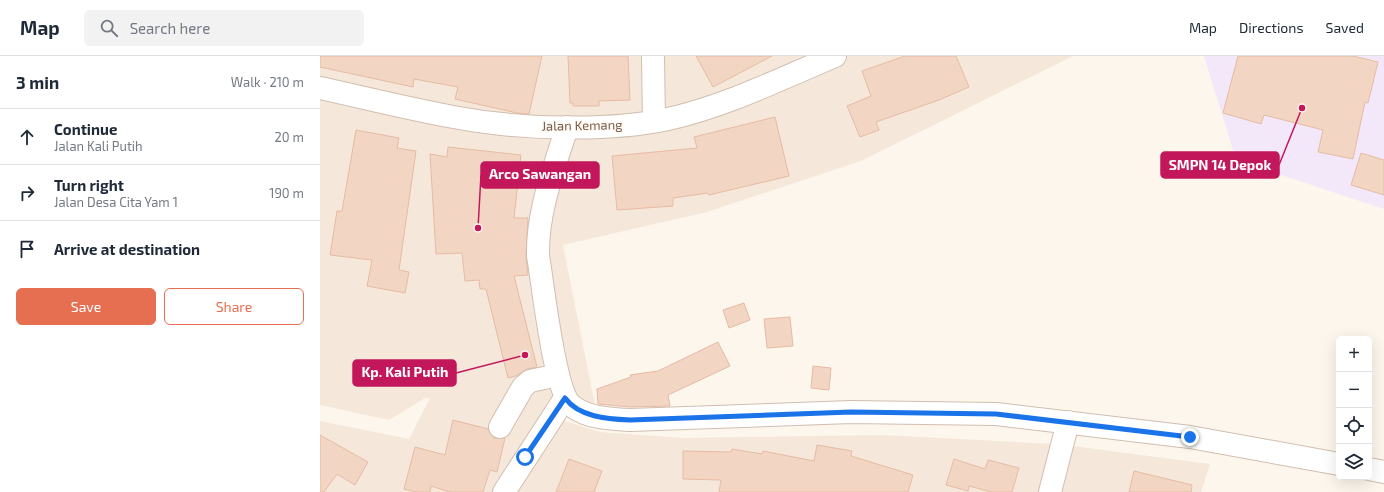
<!DOCTYPE html>
<html lang="en">
<head>
<meta charset="utf-8">
<style>
	body { margin:0; font-family:"Exo 2",sans-serif; background:#f2f2f3; color:#1f2937 }
	.controls { position:absolute; right:12px; bottom:12px; display:grid; overflow:hidden; border-radius:6px; box-shadow:0 4px 16px #0002 }
	.controls button { width:36px; height:36px; display:grid; place-items:center; padding:0; border:0; border-bottom:1px solid #e0e1e3; background:#fff; color:#1f2937; font:20px sans-serif }
	.stop { position:absolute; width:12px; height:12px; margin:-9px; border:3px solid #1a73e8; border-radius:50%; background:#fff }
	.stop.end { background:#1a73e8; border-color:#fff; box-shadow:0 1px 4px #0008 }
	.list { margin:0; padding:0; list-style:none }
	h2 { display:flex; justify-content:space-between; align-items:center; height:52px; margin:0; padding:0 16px; font-size:17px }
	h2 small { font-size:13px; font-weight:400; color:#747a83 }
	.list li { display:grid; grid-template-columns:26px 1fr auto; gap:12px; align-items:center; box-sizing:border-box; height:56px; padding:0 16px; border-top:1px solid #e0e1e3 }
	.list b { display:block; font-size:15px; white-space:nowrap }
	.list p { margin:0; font-size:13px; white-space:nowrap; color:#747a83 }
	.list em { font-size:13px; font-style:normal; color:#747a83 }
	.actions { display:flex; gap:8px; padding:12px 16px }
	.actions a { flex:1; padding:9px 0; border:1px solid #e76f51; border-radius:6px; text-align:center; font-size:14px; color:#e76f51 }
	.actions .main { background:#e76f51; color:#fff }
	.icon { flex:none; width:22px; height:22px; fill:none; stroke:currentColor; stroke-width:2; stroke-linecap:round; stroke-linejoin:round }
	.map { position:relative; flex:none; width:1064px; height:436px; overflow:hidden }
	header { display:flex; align-items:center; gap:24px; box-sizing:border-box; height:56px; padding:0 20px; background:#fff; border-bottom:1px solid #e0e1e3 }
	header strong { font-size:19px }
	nav { display:flex; gap:22px; margin-inline-start:auto; font-size:14px }
	.search { width:280px; height:36px; background:#f2f2f3; display:flex; align-items:center; gap:10px; box-sizing:border-box; padding:0 14px; border-radius:6px; color:#747a83; font-size:15px }
	main { display:flex }
	aside { flex:1; background:#fff }
	.map>svg:first-child { display:block }
	.residential { fill:#f5e8da }
	.education { fill:#f3e8fa }
	.building { fill:#f3d5c3; stroke:#e6bba3 }
	.lines { fill:none; stroke-linecap:round; stroke-linejoin:round }
	.minor-casing { stroke:#d1beb0; stroke-width:24 }
	.minor { stroke:#fff; stroke-width:22 }
	.route { stroke:#1a73e8; stroke-width:5 }
	.labels { text-anchor:middle; dominant-baseline:central; stroke-width:3; stroke-linejoin:round; paint-order:stroke }
	.street-label { font-size:13px; fill:#7a5c4d; stroke:#fffaf3 }
	.leader { fill:none; stroke:#c2185b; stroke-width:1.5 }
	.callout-dot { fill:#c2185b; stroke:#fffaf3; stroke-width:1.5 }
	.callout { fill:#c2185b; stroke:#c2185b; stroke-width:1.5 }
	.callout-label { font-size:14px; text-anchor:middle; font-weight:bold; fill:#fff }
</style>
</head>
<body>
<header>
<strong>Map</strong>
<div class="search"><svg class="icon" aria-label="search" viewBox="0 0 24 24"><circle cx="10" cy="10" r="6"/><path d="M15 15l6 6"/></svg>Search here</div>
<nav><a>Map</a><a>Directions</a><a>Saved</a></nav>
</header>
<main>
<aside>
<h2>3 min<small>Walk · 210 m</small></h2>
<ul class="list">
<li><svg class="icon" aria-label="ahead" viewBox="0 0 24 24"><path d="M12 20V5M6 11l6-6 6 6"/></svg><div><b>Continue</b><p>Jalan Kali Putih</p></div><em>20 m</em></li>
<li><svg class="icon" aria-label="right" viewBox="0 0 24 24"><path d="M7 20v-9h11M14 6l5 5-5 5"/></svg><div><b>Turn right</b><p>Jalan Desa Cita Yam 1</p></div><em>190 m</em></li>
<li><svg class="icon" aria-label="arrive" viewBox="0 0 24 24"><path d="M6 21V4h12l-3 4 3 4H6"/></svg><div><b>Arrive at destination</b></div></li>
</ul>
<div class="actions"><a class="main">Save</a><a>Share</a></div>
</aside>
<div class="map">
<svg width="1064" height="436" viewBox="0 0 1064 436">
	<rect width="100%" height="100%" fill="#fdf6ec"/>
	<polygon class="residential" points="0,0 753,0 541,105 387,156 243,189 277,359 238,355 238,363 280,376 364,382 563,379 737,388 890,408 881,436 0,436 0,365 89,383 110,342 105,342 69,364 0,349"/>
	<polygon class="education" points="884,0 1064,0 1064,153 916,104"/>
	<g class="building">
		<polygon points="0,0 222,0 209,58 197,57 135,43 138,31 94,23 93,31 0,11"/>
		<polygon points="248,0 308,0 310,44 279,45 279,50 253,50 253,47 250,47"/>
		<polygon points="376,0 452,0 393,31"/>
		<polygon points="585,0 636,0 649,31 619,44 556,66 559,74 540,81 527,50 551,40 542,15"/>
		<polygon points="918,0 1033,0 1058,6 1048,47 1045,46 1033,103 998,96 1003,74 944,59 941,68 903,57"/>
		<polygon points="455,61 469,120 389,139 388,137 353,142 353,150 297,154 292,100 377,92 374,81"/>
		<polygon points="36,74 79,82 77,92 96,95 79,214 89,216 85,237 47,230 52,204 10,199 17,155 22,155"/>
		<polygon points="128,91 201,99 194,162 208,162 206,200 208,219 194,220 217,311 207,313 196,320 188,322 166,233 160,233 159,224 145,225 142,197 116,198 110,98 127,101"/>
		<polygon points="1041,97 1064,104 1064,139 1031,129"/>
		<polygon points="424,247 430,264 409,272 403,254"/>
		<polygon points="470,261 473,290 447,292 444,263"/>
		<polygon points="398,286 410,310 348,339 350,350 310,351 278,348 277,333 311,321 310,319 338,315"/>
		<polygon points="493,310 511,312 509,334 491,332"/>
		<polygon points="133,364 168,373 174,382 185,382 177,416 170,414 163,436 130,436 111,430 110,436 97,436 84,433 95,391 125,399"/>
		<polygon points="0,379 48,406 35,429 17,418 4,436 0,436"/>
		<polygon points="497,389 532,395 531,400 593,419 588,436 399,436 401,424 363,423 363,395 411,396 412,393 442,398 443,395 494,405"/>
		<polygon points="249,403 282,415 274,436 236,436"/>
		<polygon points="634,403 665,413 668,404 699,412 692,436 671,436 649,430 648,435 626,429"/>
		<polygon points="814,415 872,429 871,436 809,436"/>
	</g>
	<g class="lines">
		<g class="minor-casing">
			<g id="minor">
				<polyline points="333,0 334,65"/>
				<path d="M0 32C46 42 93 54 139 62 198 73 289 76 348 63 406 50 460 23 515 0"/>
				<path d="M247 71C234 113 217 155 218 200 223 227 234 336 252 350 267 362 291 363 310 364L531 356 676 358 870 381 1019 408"/>
				<polyline points="180,371 203,331 210,325 238,319"/>
				<polyline points="1049,413 1064,416"/>
				<polyline points="184,436 245,342"/>
				<polyline points="730,436 748,366"/>
			</g>
		</g>
		<use href="#minor" class="minor"/>
	</g>
	<g class="lines">
		<path class="route" d="M205 401 245 342C259 361 287 363 310 364L531 356 676 358 870 381"/>
	</g>
	<g class="labels">
		<g class="street-label">
			<text transform="translate(262 69) rotate(-1)">Jalan Kemang</text>
		</g>
	</g>
	<path class="leader" d="M982 52L959 109M158 172L161 119M205 299L136 317"/>
	<g class="callout-dot">
		<circle cx="982" cy="52" r="4"/>
		<circle cx="158" cy="172" r="4"/>
		<circle cx="205" cy="299" r="4"/>
	</g>
	<g class="callout">
		<rect x="841" y="96" width="118" height="26" rx="4"/>
		<rect x="161" y="106" width="118" height="26" rx="4"/>
		<rect x="33" y="304" width="103" height="26" rx="4"/>
	</g>
	<g class="callout-label">
		<text x="900" y="114">SMPN 14 Depok</text>
		<text x="220" y="123">Arco Sawangan</text>
		<text x="85" y="321">Kp. Kali Putih</text>
	</g>
</svg>
<div class="controls">
<button>+</button>
<button>−</button>
<button><svg class="icon" aria-label="locate" viewBox="0 0 24 24"><circle cx="12" cy="12" r="6"/><path d="M12 2v4M12 18v4M2 12h4M18 12h4"/></svg></button>
<button><svg class="icon" aria-label="layers" viewBox="0 0 24 24"><path d="M12 4l9 5-9 5-9-5zM3 14l9 5 9-5"/></svg></button>
</div>
<div class="stop" style="left:205px;top:401px"></div>
<div class="stop end" style="left:870px;top:381px"></div>
</div>
</main>
</body>
</html>
